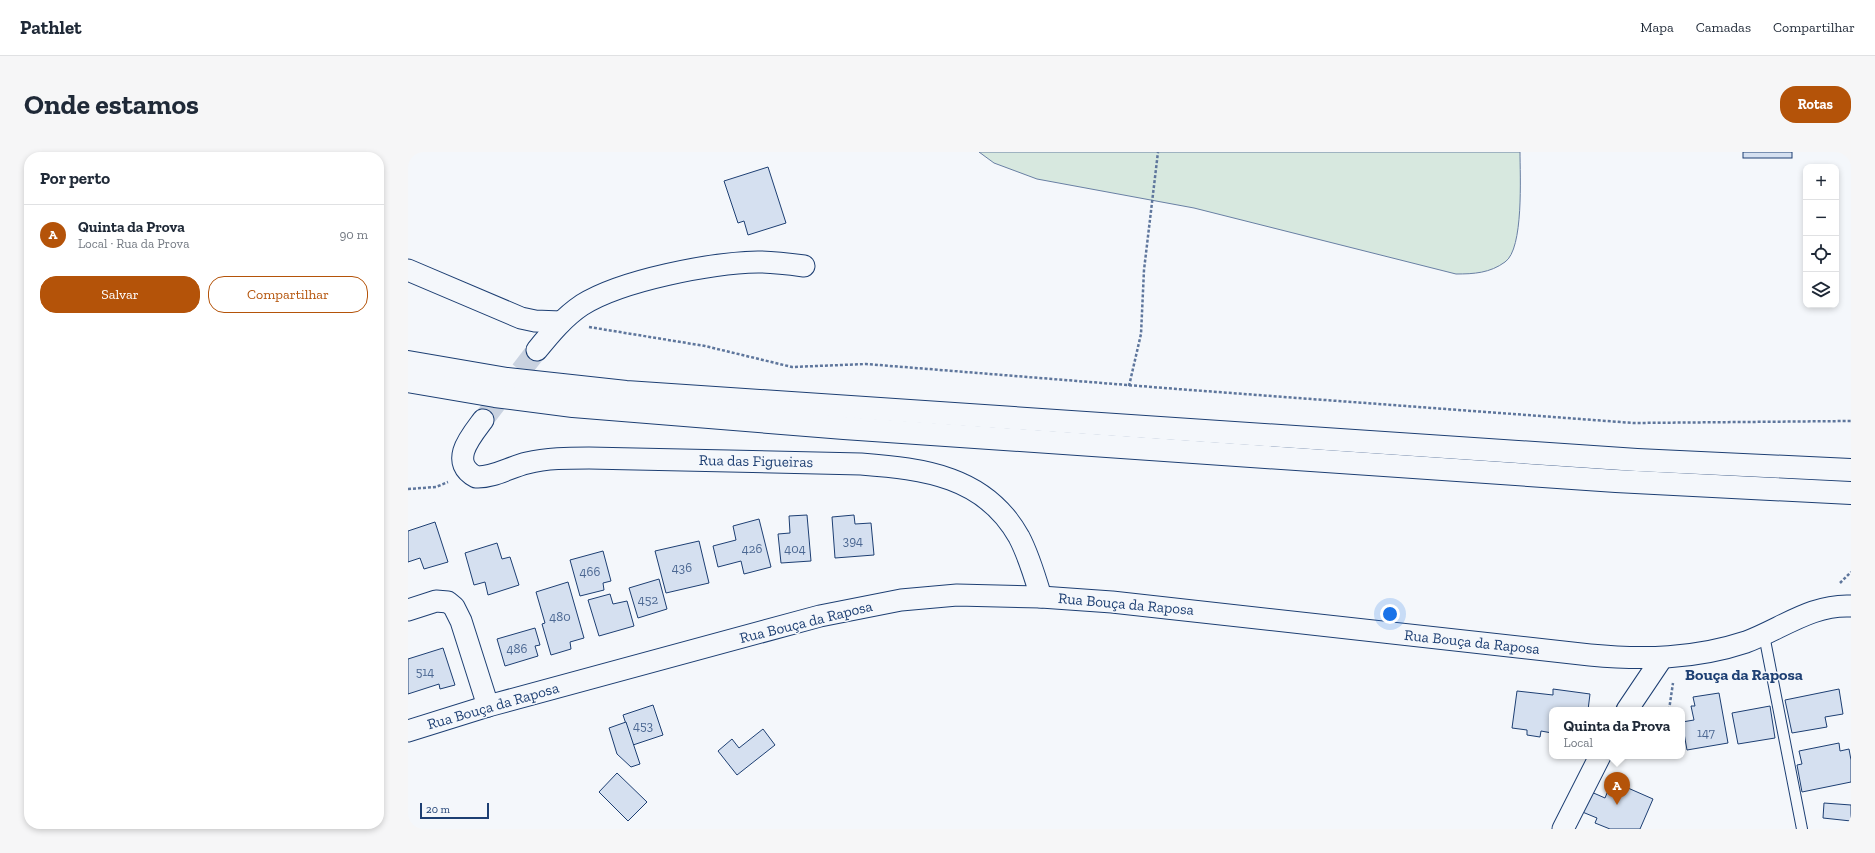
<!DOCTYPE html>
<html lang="pt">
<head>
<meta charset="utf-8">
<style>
	body { margin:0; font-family:"Zilla Slab",serif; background:#f6f6f7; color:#1f2937 }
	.controls { position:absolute; right:12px; top:12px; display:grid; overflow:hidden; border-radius:8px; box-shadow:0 2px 6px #0003 }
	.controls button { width:36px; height:36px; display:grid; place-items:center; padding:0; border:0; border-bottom:1px solid #e0e1e3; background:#fff; color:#1f2937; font:20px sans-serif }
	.scale { position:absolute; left:12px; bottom:10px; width:69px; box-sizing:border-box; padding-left:4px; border:2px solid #1d3f73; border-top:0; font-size:11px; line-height:14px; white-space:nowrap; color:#1d3f73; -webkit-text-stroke:3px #f4f7fb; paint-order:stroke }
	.you { position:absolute; left:982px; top:462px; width:14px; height:14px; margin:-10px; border:3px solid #fff; border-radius:50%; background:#1a73e8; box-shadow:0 0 0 6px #1a73e833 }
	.badge { display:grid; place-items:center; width:26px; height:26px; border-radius:50%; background:#b45309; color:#fff; font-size:13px; font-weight:700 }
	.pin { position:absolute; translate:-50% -33px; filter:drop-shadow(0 1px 2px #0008) }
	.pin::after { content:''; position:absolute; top:21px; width:14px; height:12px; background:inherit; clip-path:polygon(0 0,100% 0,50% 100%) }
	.popup { position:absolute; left:1141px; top:555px; width:136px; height:52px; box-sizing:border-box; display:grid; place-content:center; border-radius:8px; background:#fff; filter:drop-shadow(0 1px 3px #0005); font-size:13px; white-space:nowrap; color:#747a83 }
	.popup b { font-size:15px; color:#1f2937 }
	.popup::after { content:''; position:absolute; left:50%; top:100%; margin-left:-8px; border:8px solid transparent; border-top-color:#fff }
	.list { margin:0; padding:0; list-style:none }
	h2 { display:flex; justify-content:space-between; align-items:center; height:52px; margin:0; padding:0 16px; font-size:17px }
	h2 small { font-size:13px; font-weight:400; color:#747a83 }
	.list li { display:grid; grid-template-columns:26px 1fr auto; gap:12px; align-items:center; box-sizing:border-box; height:60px; padding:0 16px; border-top:1px solid #e0e1e3 }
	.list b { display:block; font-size:15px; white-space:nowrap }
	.list p { margin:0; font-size:13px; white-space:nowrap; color:#747a83 }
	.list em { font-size:13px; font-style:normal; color:#747a83 }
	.actions { display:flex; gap:8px; padding:12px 16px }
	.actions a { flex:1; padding:9px 0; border:1px solid #b45309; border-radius:16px; text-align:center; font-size:14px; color:#b45309 }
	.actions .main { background:#b45309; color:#fff }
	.icon { flex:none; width:22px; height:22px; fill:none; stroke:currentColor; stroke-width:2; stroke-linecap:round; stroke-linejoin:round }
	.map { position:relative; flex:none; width:1443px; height:677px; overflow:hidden; border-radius:16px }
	header { display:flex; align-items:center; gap:24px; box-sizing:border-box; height:56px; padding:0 20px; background:#fff; border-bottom:1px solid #e0e1e3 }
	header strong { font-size:19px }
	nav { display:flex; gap:22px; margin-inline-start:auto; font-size:14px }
	.intro { display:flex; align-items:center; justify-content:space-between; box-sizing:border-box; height:96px; padding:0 24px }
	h1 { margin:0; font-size:28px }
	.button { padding:10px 18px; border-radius:16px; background:#b45309; color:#fff; font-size:14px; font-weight:700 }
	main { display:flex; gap:24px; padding:0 24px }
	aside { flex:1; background:#fff; border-radius:16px; box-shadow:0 2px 6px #0003 }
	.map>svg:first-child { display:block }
	.green { fill:#d7e8df; stroke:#687fa3 }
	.building { fill:#d5e0f0; stroke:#1d3f73 }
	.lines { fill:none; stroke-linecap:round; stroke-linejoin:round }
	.minor-tunnel { stroke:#c9d2e0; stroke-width:21; stroke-dasharray:21 10; stroke-linecap:butt }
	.service-casing { stroke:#1d3f73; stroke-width:12 }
	.minor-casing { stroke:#1d3f73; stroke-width:23 }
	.trunk-casing { stroke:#1d3f73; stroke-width:24 }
	.path { stroke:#5e769c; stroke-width:2.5; stroke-dasharray:3 2; stroke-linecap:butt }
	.service { stroke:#f4f7fb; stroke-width:10 }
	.minor { stroke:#f4f7fb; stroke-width:21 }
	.trunk { stroke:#f4f7fb; stroke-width:22 }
	.labels { text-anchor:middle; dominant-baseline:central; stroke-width:3; stroke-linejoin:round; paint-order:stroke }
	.number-label { font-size:13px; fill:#4b6792 }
	.street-label { font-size:15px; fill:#1d3f73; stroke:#f4f7fb }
	.neighbourhood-label { font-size:16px; font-weight:bold; fill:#1d3f73; stroke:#f4f7fb }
</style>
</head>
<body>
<header>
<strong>Pathlet</strong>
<nav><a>Mapa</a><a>Camadas</a><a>Compartilhar</a></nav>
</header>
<div class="intro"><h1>Onde estamos</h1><a class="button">Rotas</a></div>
<main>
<aside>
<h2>Por perto<small></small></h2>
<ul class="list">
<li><span class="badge">A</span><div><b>Quinta da Prova</b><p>Local · Rua da Prova</p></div><em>90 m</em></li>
</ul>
<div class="actions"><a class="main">Salvar</a><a>Compartilhar</a></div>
</aside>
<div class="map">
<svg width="1443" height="677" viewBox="0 0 1443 677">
	<rect width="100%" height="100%" fill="#f4f7fb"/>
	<path class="green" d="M571 0H1112C1112 23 1116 97 1097 110 1082 121 1066 122 1048 122L786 56 629 27 586 11Z"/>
	<g class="building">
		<rect x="1335" y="0" width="49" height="6"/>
		<polygon points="360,15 378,71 340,83 336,69 330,71 316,29"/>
		<polygon points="399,363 403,409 373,411 370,382 382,381 381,364"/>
		<polygon points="446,363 447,372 463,371 466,403 427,406 424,365"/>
		<polygon points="351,367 363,415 336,422 333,409 310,415 305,394 328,388 325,374"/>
		<polygon points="27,370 40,410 16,417 12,406 0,410 0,379"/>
		<polygon points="291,389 301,431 258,441 247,399"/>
		<polygon points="89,391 94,407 102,405 111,433 80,443 77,430 66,433 57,401"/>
		<polygon points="195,399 203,429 195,431 196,438 172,444 162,408"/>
		<polygon points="251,427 259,457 230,466 221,436"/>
		<polygon points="160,430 176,486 162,490 163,497 143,503 134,472 137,471 128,440"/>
		<polygon points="202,442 205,452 219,449 226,474 191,484 180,448"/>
		<polygon points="127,476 132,493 127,494 130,504 97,514 89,487"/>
		<polygon points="35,496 47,533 32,537 31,532 0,542 0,507"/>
		<polygon points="1145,537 1182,542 1180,558 1144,558 1144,581 1133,579 1132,585 1119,583 1119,578 1104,576 1109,539 1145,543"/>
		<polygon points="1431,537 1435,562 1417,565 1419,575 1384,581 1377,548"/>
		<polygon points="1311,541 1320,591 1279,598 1274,570 1286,568 1283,554 1287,554 1285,545"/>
		<polygon points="245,553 255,583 225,593 215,563"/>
		<polygon points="1362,554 1367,586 1330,592 1324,561"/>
		<polygon points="218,570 232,612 223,615 209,602 201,576"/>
		<polygon points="355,577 367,593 329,623 310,599 324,587 331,596"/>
		<polygon points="1431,591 1432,599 1441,597 1443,608 1443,630 1394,640 1389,613 1394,612 1391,599"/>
		<polygon points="209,621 239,650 220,669 191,640"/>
		<polygon points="1204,629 1245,647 1232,677 1202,677 1187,671 1189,666 1172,659 1181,639 1197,646"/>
		<polygon points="1416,651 1443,653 1443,669 1415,666"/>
	</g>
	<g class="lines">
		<polyline class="minor-tunnel" points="75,268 129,198"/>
		<g class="service-casing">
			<polyline id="service" points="1356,483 1394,677"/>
		</g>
		<g class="minor-casing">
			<g id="minor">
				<polyline points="0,118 113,166 127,169 153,170"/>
				<path d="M129 198C142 182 156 165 174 153 214 128 303 111 350 110 366 110 381 112 396 114"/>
				<path d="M75 268C63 284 40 310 68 325 85 326 102 315 119 311 139 306 160 306 181 306L453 312C516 317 577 324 611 385 621 404 627 425 633 445"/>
				<polyline points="0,458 28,449 40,450 46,455 53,469 80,554"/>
				<polyline points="1219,558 1254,506"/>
				<path d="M0 579 80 554 412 464 493 448 549 443 633 445 704 450 1182 503C1235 508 1287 507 1338 490 1373 477 1404 452 1443 454"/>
				<polyline points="1155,677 1192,604"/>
			</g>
		</g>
		<g class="trunk-casing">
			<g id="trunk">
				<polyline points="0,210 99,227 218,240 1229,308 1443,318"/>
				<polyline points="0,229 87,244 165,254 436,276 1208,329 1443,341"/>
			</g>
		</g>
		<g class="path">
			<polyline points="181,175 297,194 384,215 458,212 769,237 1226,271 1443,269"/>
			<polyline points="721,234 733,182 736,118 750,0"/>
			<polyline points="0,337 28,335 40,330"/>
			<polyline points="1432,431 1443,420"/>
			<polyline points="1261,558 1265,531"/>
		</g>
		<use href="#service" class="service"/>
		<use href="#minor" class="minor"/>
		<use href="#trunk" class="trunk"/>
	</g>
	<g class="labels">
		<g class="number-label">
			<text x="445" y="388">394</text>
			<text x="344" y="396">426</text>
			<text x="387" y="396">404</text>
			<text x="274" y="415">436</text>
			<text x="182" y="419">466</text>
			<text x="240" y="447">452</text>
			<text x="152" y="464">480</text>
			<text x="109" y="496">486</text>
			<text x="17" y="519">514</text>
			<text x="235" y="573">453</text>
			<text x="1298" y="580">147</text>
		</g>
		<g class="street-label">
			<text transform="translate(348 309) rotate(1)">Rua das Figueiras</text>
			<text transform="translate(718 452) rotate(5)">Rua Bouça da Raposa</text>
			<text transform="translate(398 470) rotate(-14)">Rua Bouça da Raposa</text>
			<text transform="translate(1064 490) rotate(6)">Rua Bouça da Raposa</text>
			<text transform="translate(85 554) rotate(-16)">Rua Bouça da Raposa</text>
		</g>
		<g class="neighbourhood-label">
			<text x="1336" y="522">Bouça da Raposa</text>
		</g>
	</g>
</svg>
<div class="controls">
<button>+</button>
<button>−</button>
<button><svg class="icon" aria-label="locate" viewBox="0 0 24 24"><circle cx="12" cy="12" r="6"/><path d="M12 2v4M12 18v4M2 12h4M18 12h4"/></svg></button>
<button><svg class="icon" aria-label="layers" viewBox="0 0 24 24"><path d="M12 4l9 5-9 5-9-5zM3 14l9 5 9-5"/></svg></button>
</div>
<div class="scale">20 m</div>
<div class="you"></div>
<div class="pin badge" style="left:1209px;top:653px">A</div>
<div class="popup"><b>Quinta da Prova</b>Local</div>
</div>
</main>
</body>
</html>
